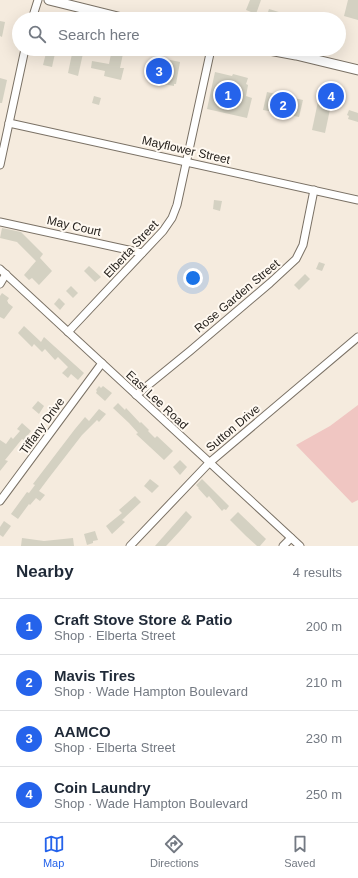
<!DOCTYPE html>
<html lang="en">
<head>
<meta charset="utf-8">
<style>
	body { margin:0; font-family:Helvetica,sans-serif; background:#f2f2f3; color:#1f2937 }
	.you { position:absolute; left:193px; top:278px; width:14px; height:14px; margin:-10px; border:3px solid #fff; border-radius:50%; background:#1a73e8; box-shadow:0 0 0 6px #1a73e833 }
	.badge { display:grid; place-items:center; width:26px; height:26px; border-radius:50%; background:#2563eb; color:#fff; font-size:13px; font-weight:700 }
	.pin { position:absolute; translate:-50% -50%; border:2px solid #fff; box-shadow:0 1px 4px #0006 }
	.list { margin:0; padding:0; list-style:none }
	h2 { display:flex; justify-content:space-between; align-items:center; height:52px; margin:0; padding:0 16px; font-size:17px }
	h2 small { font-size:13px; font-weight:400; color:#747a83 }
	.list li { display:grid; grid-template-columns:26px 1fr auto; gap:12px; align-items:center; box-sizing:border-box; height:56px; padding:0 16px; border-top:1px solid #e0e1e3 }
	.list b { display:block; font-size:15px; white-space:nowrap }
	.list p { margin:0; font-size:13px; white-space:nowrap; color:#747a83 }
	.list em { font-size:13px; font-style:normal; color:#747a83 }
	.icon { flex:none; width:22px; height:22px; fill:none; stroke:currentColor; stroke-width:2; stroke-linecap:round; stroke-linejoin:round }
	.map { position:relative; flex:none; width:358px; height:546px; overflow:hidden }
	.search { position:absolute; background:#fff; box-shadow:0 4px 16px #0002; left:12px; right:12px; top:12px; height:44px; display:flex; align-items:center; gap:10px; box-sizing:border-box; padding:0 14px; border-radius:22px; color:#747a83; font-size:15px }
	.sheet { height:276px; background:#fff }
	nav { display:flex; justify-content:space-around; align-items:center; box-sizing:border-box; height:56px; border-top:1px solid #e0e1e3; background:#fff; font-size:11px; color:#747a83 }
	nav a { display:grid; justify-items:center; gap:2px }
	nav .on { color:#2563eb }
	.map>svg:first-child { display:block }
	.green { fill:#f0c6c2 }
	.building { fill:#d4d1c2 }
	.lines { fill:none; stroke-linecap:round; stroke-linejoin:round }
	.minor-casing { stroke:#7a7165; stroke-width:9 }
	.major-casing { stroke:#7a7165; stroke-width:11 }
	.minor { stroke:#fff; stroke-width:7 }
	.major { stroke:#fff; stroke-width:9 }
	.labels { text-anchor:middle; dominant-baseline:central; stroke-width:4; stroke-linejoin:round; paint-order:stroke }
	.street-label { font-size:12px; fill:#26221e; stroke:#fff9f1 }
</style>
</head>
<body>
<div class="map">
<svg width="358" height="546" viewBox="0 0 358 546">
	<rect width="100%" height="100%" fill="#f5ebde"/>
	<polygon class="green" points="358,405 358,500 352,503 296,445 330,426"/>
	<g class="building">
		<polygon points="250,0 261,0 256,14 246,10"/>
		<polygon points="348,0 358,0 358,20 344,16"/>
		<polygon points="269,9 282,13 282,15 291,17 291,19 266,18"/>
		<polygon points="0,21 5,22 2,37 0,36"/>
		<polygon points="47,49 56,49 52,67 43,65"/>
		<polygon points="73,49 84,49 78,76 68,73"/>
		<polygon points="112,49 124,49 120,68 124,68 121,80 104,76 105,71 91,68 92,61 109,64"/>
		<polygon points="156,57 180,62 176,84 174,84 174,86 163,84 162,86 150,83"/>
		<polygon points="215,72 232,76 233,74 248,78 246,84 248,85 246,96 252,98 247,118 207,109"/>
		<polygon points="0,78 7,80 2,103 0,103"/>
		<polygon points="267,92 303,100 299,117 263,110"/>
		<polygon points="320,92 333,95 325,133 312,130"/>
		<polygon points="94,96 101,98 99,105 92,103"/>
		<polygon points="349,110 358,113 358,122 348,119 349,116 347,115"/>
		<polygon points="214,200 222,201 220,211 213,209"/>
		<polygon points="2,228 21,232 43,254 40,258 52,271 39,285 32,278 29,280 24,275 36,261 17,242 0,238"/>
		<polygon points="319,262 325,264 322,271 316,269"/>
		<polygon points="89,266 101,277 95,282 84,271"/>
		<polygon points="305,274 310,279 299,290 294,285"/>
		<polygon points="71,286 78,293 73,298 66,291"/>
		<polygon points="2,293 9,298 7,301 8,302 8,303 13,307 4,319 0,317 0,296"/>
		<polygon points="59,298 65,304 60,310 54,304"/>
		<polygon points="24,326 41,342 44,337 84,373 78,380 71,374 68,378 62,373 68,367 58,357 55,360 45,349 42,352 34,344 32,347 18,333"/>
		<polygon points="99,386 101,388 103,386 112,393 105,401 96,393 97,391 96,390"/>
		<polygon points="38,401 44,406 39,414 32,408"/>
		<polygon points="118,403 125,410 126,408 140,423 141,422 149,430 148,431 155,438 157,436 173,451 164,460 136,434 138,433 129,423 113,408"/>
		<polygon points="99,409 106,414 99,422 97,420 82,435 48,479 39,491 45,495 40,501 36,498 30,505 29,504 18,519 11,514 27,492 29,493 35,485 33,484 75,429 85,417 89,421"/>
		<polygon points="22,423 31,431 24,440 22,439 5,460 8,461 0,471 0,440 6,444 11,437 13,439 20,431 17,429"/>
		<polygon points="180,460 187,467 180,475 173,467"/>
		<polygon points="150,479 159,486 152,493 144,486"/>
		<polygon points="202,479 229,506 226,510 224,509 222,511 209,496 207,498 198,488 199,488 196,485"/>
		<polygon points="135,496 141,502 122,520 125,522 112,534 106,526 122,513 119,510"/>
		<polygon points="186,511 192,517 180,531 166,546 155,546"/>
		<polygon points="238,512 266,539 260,546 257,546 246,536 230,520"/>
		<polygon points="4,521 11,526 3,537 0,535 0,527"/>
		<polygon points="95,531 98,540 93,541 93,543 87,545 84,534"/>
		<polygon points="22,538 44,541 73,538 74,546 21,546"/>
	</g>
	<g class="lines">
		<g class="minor-casing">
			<g id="minor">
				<polyline points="32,19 38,0"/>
				<polyline points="9,123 358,200"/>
				<polyline points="0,165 25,49"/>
				<polyline points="0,222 142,253"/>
				<polyline points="0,269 300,546"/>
				<polyline points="0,284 6,274"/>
				<polyline points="68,332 163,231 172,218 177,205 211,49"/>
				<polyline points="136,395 190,351 270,283 296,259 303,245 314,190"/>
				<polyline points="0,501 102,363"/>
				<polyline points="130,546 209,463 358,337"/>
				<polyline points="283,546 291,538"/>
			</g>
		</g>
		<g class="major-casing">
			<g id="major">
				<polyline points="49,0 126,19"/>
				<polyline points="264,49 296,55 358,70"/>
			</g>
		</g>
		<use href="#minor" class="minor"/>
		<use href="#major" class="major"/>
	</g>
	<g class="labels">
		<g class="street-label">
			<text transform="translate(186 150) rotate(13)">Mayflower Street</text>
			<text transform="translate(74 226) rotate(13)">May Court</text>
			<text transform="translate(131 249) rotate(-47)">Elberta Street</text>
			<text transform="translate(237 296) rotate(-40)">Rose Garden Street</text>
			<text transform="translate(157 400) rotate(43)">East Lee Road</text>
			<text transform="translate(42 426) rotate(-54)">Tiffany Drive</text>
			<text transform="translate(233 428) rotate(-40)">Sutton Drive</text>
		</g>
	</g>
</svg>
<div class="you"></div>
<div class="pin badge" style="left:228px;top:95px">1</div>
<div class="pin badge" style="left:283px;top:105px">2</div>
<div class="pin badge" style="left:159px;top:71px">3</div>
<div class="pin badge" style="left:331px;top:96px">4</div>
<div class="search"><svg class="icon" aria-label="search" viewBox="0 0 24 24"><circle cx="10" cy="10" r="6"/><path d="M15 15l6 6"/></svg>Search here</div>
</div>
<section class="sheet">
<h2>Nearby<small>4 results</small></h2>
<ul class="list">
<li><span class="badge">1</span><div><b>Craft Stove Store &amp; Patio</b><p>Shop · Elberta Street</p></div><em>200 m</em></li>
<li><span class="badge">2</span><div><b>Mavis Tires</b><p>Shop · Wade Hampton Boulevard</p></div><em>210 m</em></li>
<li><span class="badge">3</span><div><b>AAMCO</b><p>Shop · Elberta Street</p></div><em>230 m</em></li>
<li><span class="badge">4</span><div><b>Coin Laundry</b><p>Shop · Wade Hampton Boulevard</p></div><em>250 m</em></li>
</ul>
</section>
<nav>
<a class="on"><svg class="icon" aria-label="map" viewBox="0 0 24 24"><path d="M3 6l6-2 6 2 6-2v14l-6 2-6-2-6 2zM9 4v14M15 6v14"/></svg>Map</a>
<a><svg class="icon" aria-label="directions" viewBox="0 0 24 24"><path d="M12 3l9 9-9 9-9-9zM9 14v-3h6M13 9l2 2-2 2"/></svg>Directions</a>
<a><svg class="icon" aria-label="saved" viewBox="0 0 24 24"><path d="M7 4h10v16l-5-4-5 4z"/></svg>Saved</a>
</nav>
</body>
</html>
